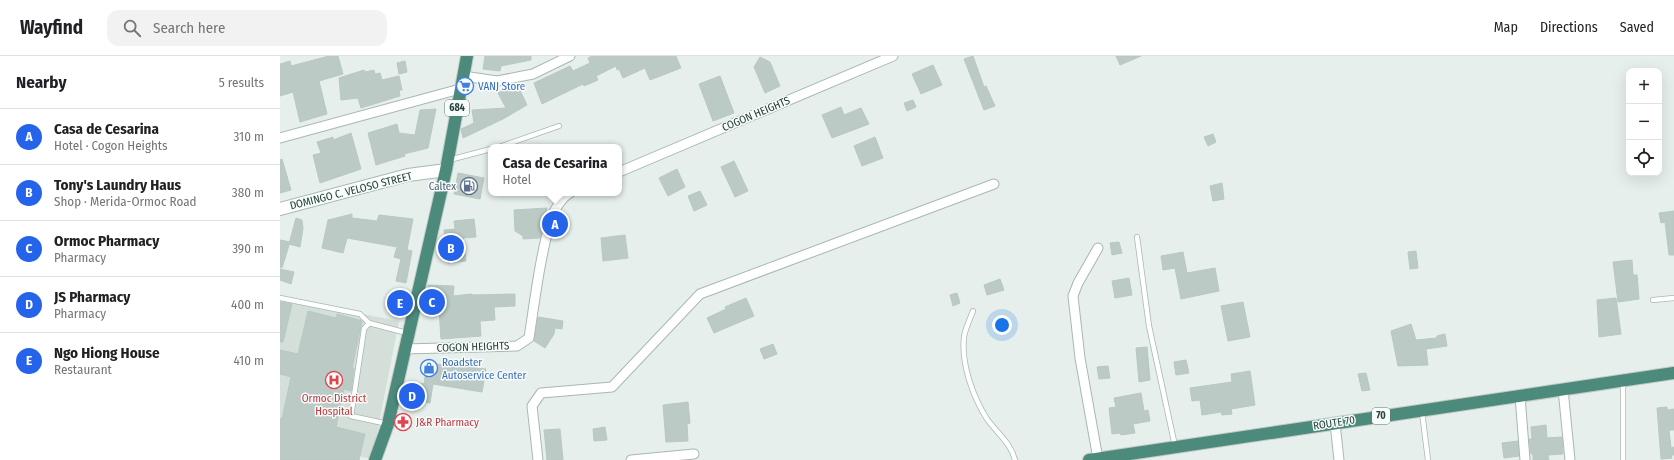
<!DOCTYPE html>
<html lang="en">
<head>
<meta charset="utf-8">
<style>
	body { margin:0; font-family:"Fira Sans Condensed",sans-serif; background:#f2f2f2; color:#202124 }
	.controls { position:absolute; right:12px; top:12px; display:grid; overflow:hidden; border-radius:8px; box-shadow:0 4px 16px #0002 }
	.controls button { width:36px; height:36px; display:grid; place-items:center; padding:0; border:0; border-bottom:1px solid #e0e0e0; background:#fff; color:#202124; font:20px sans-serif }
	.you { position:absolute; left:722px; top:269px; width:14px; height:14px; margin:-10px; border:3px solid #fff; border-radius:50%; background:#1a73e8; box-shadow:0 0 0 6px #1a73e833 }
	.badge { display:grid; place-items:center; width:26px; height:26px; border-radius:50%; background:#2563eb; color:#fff; font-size:13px; font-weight:700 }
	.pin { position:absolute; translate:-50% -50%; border:2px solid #fff; box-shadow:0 1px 4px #0006 }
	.popup { position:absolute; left:208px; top:88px; width:134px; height:52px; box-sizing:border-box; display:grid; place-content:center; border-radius:8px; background:#fff; filter:drop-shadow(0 1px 3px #0005); font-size:13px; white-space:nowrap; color:#757577 }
	.popup b { font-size:15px; color:#202124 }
	.popup::after { content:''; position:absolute; left:50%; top:100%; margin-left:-8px; border:8px solid transparent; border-top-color:#fff }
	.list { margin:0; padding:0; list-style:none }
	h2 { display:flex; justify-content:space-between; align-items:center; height:52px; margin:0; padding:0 16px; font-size:17px }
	h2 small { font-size:13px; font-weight:400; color:#757577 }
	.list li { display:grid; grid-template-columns:26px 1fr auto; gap:12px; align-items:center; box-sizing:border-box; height:56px; padding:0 16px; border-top:1px solid #e0e0e0 }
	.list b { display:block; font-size:15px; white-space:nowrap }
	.list p { margin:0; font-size:13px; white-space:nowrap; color:#757577 }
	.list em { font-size:13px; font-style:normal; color:#757577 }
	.icon { flex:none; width:22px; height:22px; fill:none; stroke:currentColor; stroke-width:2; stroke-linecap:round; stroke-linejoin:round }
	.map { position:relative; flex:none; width:1394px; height:404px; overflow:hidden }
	header { display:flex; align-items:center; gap:24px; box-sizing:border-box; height:56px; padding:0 20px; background:#fff; border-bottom:1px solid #e0e0e0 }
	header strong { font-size:19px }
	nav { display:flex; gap:22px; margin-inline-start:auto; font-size:14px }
	.search { width:280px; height:36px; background:#f2f2f2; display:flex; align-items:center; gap:10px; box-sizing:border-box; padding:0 14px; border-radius:12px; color:#757577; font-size:15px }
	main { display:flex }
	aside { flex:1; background:#fff }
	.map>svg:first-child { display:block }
	.built { fill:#d4dfda }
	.building { fill:#bbcac4; stroke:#b8c9c2 }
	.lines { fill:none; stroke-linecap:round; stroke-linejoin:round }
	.service-casing { stroke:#a8b8b2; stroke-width:6 }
	.minor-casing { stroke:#a8b8b2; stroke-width:11 }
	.secondary-casing { stroke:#a4bbb3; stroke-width:14 }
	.trunk-casing { stroke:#c2cac8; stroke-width:14 }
	.service { stroke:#fff; stroke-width:4.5 }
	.minor { stroke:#fff; stroke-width:9 }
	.secondary { stroke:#fff; stroke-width:12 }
	.trunk { stroke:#4c8a7c; stroke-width:12 }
	.labels { text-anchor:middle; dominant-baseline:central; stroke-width:3; stroke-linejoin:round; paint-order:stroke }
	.shield { fill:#f7fbf9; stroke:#637a73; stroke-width:1 }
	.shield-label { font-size:10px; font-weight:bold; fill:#24423a }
	.shop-label { font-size:11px; fill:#366cbe; stroke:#f7fbf9; text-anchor:start }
	.street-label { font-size:11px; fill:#24423a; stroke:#f7fbf9 }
	.service-label { font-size:11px; fill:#4e5e75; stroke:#f7fbf9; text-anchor:end }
	.health-label { font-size:11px; fill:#be3a42; stroke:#f7fbf9 }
</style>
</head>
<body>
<header>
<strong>Wayfind</strong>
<div class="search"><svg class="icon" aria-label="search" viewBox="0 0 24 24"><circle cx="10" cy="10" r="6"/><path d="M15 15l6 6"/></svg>Search here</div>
<nav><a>Map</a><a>Directions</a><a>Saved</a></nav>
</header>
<main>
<aside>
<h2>Nearby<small>5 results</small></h2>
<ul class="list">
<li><span class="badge">A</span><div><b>Casa de Cesarina</b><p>Hotel · Cogon Heights</p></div><em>310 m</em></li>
<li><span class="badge">B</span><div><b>Tony's Laundry Haus</b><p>Shop · Merida-Ormoc Road</p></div><em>380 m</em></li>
<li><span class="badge">C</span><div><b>Ormoc Pharmacy</b><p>Pharmacy</p></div><em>390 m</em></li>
<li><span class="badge">D</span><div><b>JS Pharmacy</b><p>Pharmacy</p></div><em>400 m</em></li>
<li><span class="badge">E</span><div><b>Ngo Hiong House</b><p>Restaurant</p></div><em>410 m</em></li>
</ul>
</aside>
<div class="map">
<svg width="1394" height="404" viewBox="0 0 1394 404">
	<rect width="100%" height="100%" fill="#e6efeb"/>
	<polygon class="built" points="0,242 119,265 92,403 0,383"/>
	<g class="building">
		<polygon points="49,0 58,0 63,18 39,25 47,58 20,66 13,36 0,40 0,8 10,5 11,10"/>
		<polygon points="205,0 251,0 251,4 221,10 220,15 203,13"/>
		<polygon points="312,0 396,0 401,12 370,24 365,12 343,22 339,13 337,14 336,10 316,20 318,24 304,30 303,28 262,48 254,27 290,10 293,15 310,7 308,2"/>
		<polygon points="693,0 704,31 706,30 715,50 704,54 684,3"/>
		<polygon points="836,0 861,0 840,9"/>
		<polygon points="480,1 490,6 500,30 485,37 474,11"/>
		<polygon points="125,5 127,16 119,18 117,7"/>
		<polygon points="653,9 662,29 641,38 632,18"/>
		<polygon points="84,14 85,16 94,14 95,18 100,17 102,24 119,20 122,34 119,34 120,40 81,52 78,42 61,44 59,22"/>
		<polygon points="440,20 454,57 433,65 419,28"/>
		<polygon points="237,28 247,49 223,63 183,82 181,73 194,67 192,54 226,52 218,37"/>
		<polygon points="633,44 636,51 627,55 624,47"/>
		<polygon points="561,51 564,59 581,52 589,68 552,82 542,59"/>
		<polygon points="156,53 148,92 124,98 125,100 96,109 88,77 117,68 119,77 135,79 140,54"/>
		<polygon points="71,77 81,113 40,127 33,99 41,97 37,86 53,81 53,84"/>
		<polygon points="933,78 936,86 928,90 924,81"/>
		<polygon points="595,81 603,102 582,110 574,90"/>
		<polygon points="2,103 11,134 0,137 0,104"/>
		<polygon points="454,105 468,135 455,141 441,111"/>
		<polygon points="397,113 405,131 388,140 379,122"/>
		<polygon points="178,117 204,122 200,143 174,138"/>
		<polygon points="942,127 944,143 933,145 930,130"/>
		<polygon points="420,135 427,149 414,155 408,140"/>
		<polygon points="267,152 260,182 243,183 243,180 235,175 234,154"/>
		<polygon points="1394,155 1394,199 1389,199 1385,166 1381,167 1379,157"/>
		<polygon points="72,158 72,162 97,165 99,159 133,163 127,194 132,195 126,227 116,225 121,203 114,201 117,191 67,182 63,197 42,192 48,164"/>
		<polygon points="16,162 22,164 23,173 20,191 9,188"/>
		<polygon points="194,163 196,181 183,182 186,205 168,207 164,174 175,173 174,165"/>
		<polygon points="345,179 348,202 323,205 321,182"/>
		<polygon points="0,184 10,186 2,212 0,211"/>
		<polygon points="839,186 842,197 832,199 830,187"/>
		<polygon points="1136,195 1138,212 1130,213 1128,196"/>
		<polygon points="903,196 907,217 935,212 939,235 901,243 895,212 883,214 881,200"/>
		<polygon points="1352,204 1353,219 1357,219 1359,243 1338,246 1333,206"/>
		<polygon points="0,213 14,216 11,228 0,224"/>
		<polygon points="849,222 852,239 835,242 832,225"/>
		<polygon points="720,223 724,234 707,239 704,229"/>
		<polygon points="148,229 174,230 173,240 192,238 192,239 235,238 235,250 214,251 215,264 200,265 201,280 161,283 159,253 147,253"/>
		<polygon points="677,237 680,247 673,250 670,239"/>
		<polygon points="466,242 474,260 434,277 427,262 446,253 445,251"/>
		<polygon points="1336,242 1341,278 1319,281 1317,244"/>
		<polygon points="0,246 12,248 3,286 0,286"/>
		<polygon points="963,246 970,281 948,285 941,250"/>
		<polygon points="28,255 56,262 57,258 82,265 72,312 74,312 71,335 64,333 56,371 85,378 79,404 0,404 0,362 2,363 11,321 0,318 0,294 18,298"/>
		<polygon points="258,261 283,265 282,273 275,272 274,278 265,292 254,285"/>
		<polygon points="1131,268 1136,284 1157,282 1157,280 1165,278 1167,290 1146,293 1148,309 1118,310 1111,275"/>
		<polygon points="493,288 497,298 484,303 480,293"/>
		<polygon points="867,291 870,324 859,326 856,292"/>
		<polygon points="906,304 909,317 896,319 894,306"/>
		<polygon points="147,307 206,313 202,336 153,328 150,347 129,343 131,326 144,328"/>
		<polygon points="828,310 830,322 819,323 817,311"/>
		<polygon points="970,315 975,349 951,353 952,358 942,359 941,356 922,359 920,344 912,345 910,332 952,326 951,318"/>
		<polygon points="1086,317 1090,334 1082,335 1078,318"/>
		<polygon points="861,337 864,355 868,354 870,365 853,368 855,377 841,379 840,377 832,378 829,352 836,351 834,342"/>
		<polygon points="408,346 410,367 407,368 408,385 386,386 383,349"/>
		<polygon points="1387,351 1387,354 1394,353 1394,374 1389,374 1391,392 1394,391 1394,399 1391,399 1392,402 1381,403 1377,352"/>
		<polygon points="1266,369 1267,382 1282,381 1283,398 1268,399 1269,404 1253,404 1253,398 1251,398 1249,383 1252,383 1251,371"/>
		<polygon points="325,371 327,384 314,385 313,373"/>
		<polygon points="280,373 283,404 267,404 264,374"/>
		<polygon points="1238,385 1239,400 1224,402 1222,387"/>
	</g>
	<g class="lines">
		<g class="service-casing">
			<g id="service">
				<polyline points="219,91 279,70"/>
				<polyline points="169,104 211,93"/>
				<polyline points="857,181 869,270 895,390"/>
				<polyline points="0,242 80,258 89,267"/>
				<polyline points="1373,244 1394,242"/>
				<path d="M693 255C690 263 685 273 684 281 681 308 693 341 707 363 717 377 731 387 735 404"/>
				<polyline points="1343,325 1343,404"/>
				<polyline points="1142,356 1148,404"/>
				<polyline points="108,368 71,360 84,273 89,267 127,277"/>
			</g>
		</g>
		<g class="minor-casing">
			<g id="minor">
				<polyline points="183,20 217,25 253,18 290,0"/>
				<polyline points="0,82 180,33"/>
				<polyline points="339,116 613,0"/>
				<polyline points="818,192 798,227 793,240 800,302 818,403"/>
				<path d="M124 293 237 290 249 282C255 243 260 201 271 163 274 154 282 141 290 137"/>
				<polyline points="1283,333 1290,404"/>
				<polyline points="1240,340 1245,404"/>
				<polyline points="1055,367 1059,404"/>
				<polyline points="258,404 252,350 261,337 332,331 420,238 714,128"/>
				<polyline points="351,404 414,398"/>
			</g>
		</g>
		<g class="secondary-casing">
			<polyline id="secondary" points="0,153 128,119 166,114"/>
		</g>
		<g class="trunk-casing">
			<g id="trunk">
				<polyline points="95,404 108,368 166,114 187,0"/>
				<polyline points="809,404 1394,317"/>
			</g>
		</g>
		<use href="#service" class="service"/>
		<use href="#minor" class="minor"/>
		<use href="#secondary" class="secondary"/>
		<use href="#trunk" class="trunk"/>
	</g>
	<defs>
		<g id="supermarket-ring" transform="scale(0.9)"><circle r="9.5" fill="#f7fbf9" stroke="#3f7fe0" stroke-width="1.5"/><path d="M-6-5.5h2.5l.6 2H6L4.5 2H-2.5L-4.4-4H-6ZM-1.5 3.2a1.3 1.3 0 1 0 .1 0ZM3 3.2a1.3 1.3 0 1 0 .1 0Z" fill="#3f7fe0"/></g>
		<g id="fuel-ring" transform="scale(0.9)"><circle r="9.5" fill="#f7fbf9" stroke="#5c6f8a" stroke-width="1.5"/><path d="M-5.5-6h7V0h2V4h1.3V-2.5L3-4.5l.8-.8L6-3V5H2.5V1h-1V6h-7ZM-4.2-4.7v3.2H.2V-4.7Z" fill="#5c6f8a"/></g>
		<g id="shop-ring" transform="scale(0.9)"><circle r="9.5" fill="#f7fbf9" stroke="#3f7fe0" stroke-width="1.5"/><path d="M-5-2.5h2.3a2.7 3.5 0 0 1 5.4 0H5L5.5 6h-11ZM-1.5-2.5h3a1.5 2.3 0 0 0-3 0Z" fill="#3f7fe0"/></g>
		<g id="hospital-ring" transform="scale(0.9)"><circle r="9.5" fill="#f7fbf9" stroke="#e0444e" stroke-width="1.5"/><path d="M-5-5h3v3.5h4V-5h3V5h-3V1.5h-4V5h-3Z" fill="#e0444e"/></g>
		<g id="pharmacy-ring" transform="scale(0.9)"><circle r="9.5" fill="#f7fbf9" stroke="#e0444e" stroke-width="1.5"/><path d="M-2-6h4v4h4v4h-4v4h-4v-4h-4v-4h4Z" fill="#e0444e"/></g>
	</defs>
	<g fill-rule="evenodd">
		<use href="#supermarket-ring" x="185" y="30"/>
		<use href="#fuel-ring" x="189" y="130"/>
		<use href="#shop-ring" x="149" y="312"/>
		<use href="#hospital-ring" x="54" y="324"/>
		<use href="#pharmacy-ring" x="123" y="366"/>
	</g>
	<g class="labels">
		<g class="shield">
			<rect x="165" y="44" width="24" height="16" rx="3"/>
			<rect x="1092" y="352" width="18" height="16" rx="3"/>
		</g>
		<g class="shield-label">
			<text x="177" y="52">684</text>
			<text x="1101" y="360">70</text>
		</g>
		<g class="shop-label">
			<text x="198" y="30">VANJ Store</text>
			<text x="162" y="306">Roadster<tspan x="162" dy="13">Autoservice Center</tspan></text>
		</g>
		<g class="street-label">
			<text transform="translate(476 58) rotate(-23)">COGON HEIGHTS</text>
			<text transform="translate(71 135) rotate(-14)">DOMINGO C. VELOSO STREET</text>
			<text transform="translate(193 291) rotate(-2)">COGON HEIGHTS</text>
			<text transform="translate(1054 367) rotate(-9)">ROUTE 70</text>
		</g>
		<g class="service-label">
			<text x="176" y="130">Caltex</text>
		</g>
		<g class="health-label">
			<text x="54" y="342">Ormoc District<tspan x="54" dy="13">Hospital</tspan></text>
			<text x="136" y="366" text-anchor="start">J&amp;R Pharmacy</text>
		</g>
	</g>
</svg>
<div class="controls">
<button>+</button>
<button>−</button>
<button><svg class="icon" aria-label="locate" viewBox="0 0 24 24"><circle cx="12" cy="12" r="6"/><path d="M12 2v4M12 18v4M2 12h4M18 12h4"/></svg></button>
</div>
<div class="you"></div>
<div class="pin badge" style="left:275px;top:168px">A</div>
<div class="popup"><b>Casa de Cesarina</b>Hotel</div>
<div class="pin badge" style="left:171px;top:192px">B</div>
<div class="pin badge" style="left:152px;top:246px">C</div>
<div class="pin badge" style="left:132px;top:340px">D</div>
<div class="pin badge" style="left:120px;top:247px">E</div>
</div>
</main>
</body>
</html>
